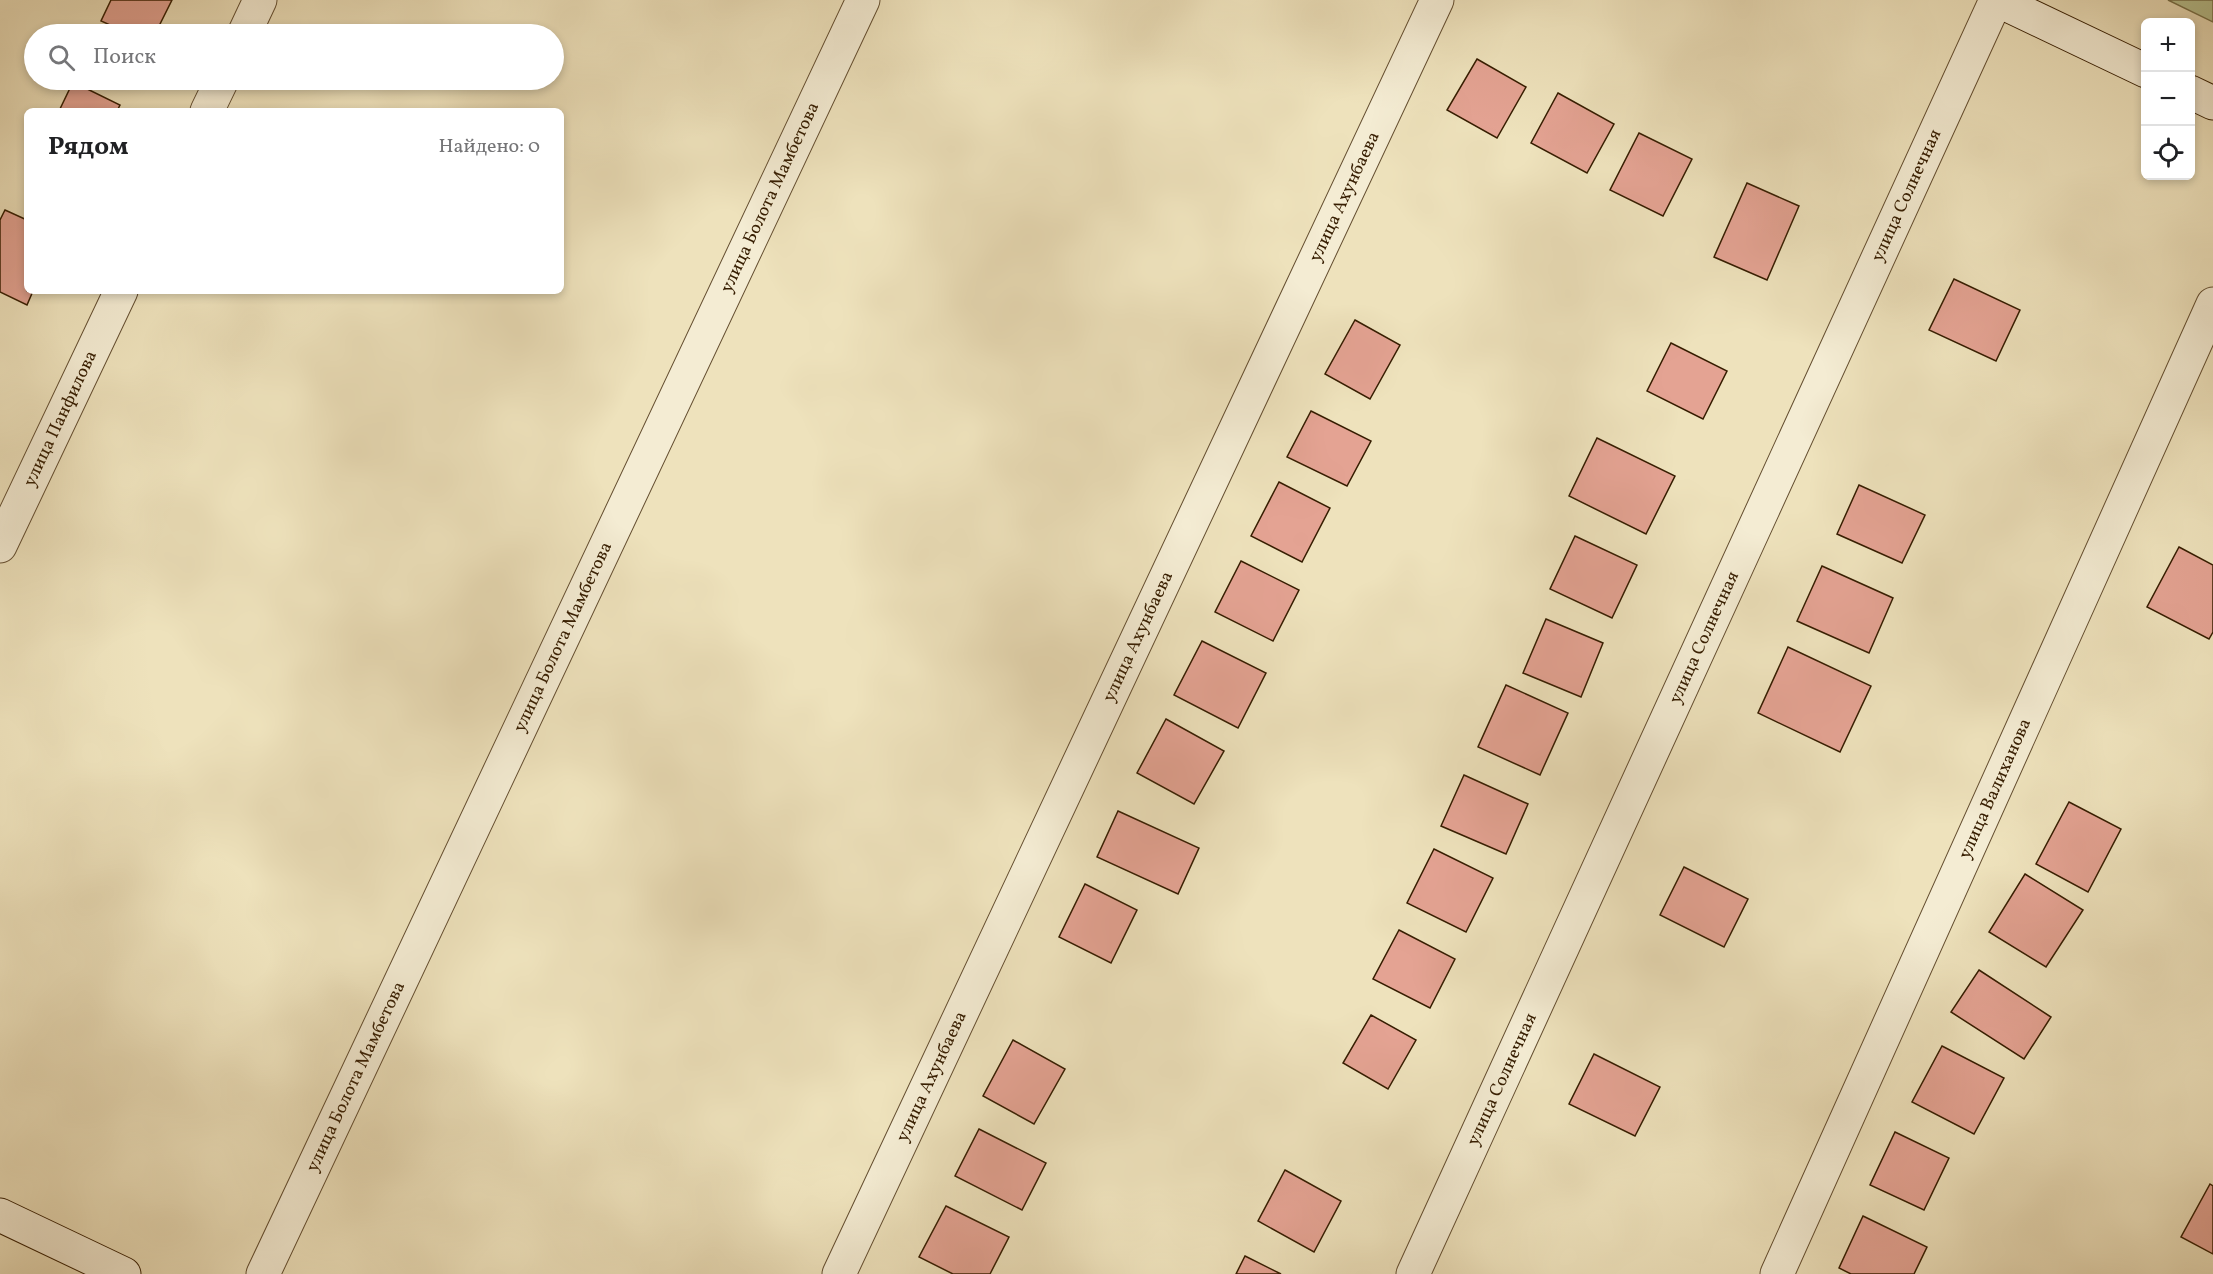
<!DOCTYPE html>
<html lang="ru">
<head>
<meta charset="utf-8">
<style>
	body { margin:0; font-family:Vollkorn,serif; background:#f6f6f6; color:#202124 }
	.controls { position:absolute; right:18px; top:18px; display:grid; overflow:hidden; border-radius:9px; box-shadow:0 3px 9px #0003 }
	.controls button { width:54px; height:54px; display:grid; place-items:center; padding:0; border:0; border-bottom:2px solid #e0e0e0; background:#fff; color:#202124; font:30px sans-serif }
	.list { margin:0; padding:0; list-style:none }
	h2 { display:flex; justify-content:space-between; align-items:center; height:78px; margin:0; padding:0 24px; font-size:26px }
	h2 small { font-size:20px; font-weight:400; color:#757577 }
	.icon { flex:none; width:33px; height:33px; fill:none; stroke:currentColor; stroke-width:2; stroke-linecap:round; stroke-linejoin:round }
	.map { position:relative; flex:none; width:2213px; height:1274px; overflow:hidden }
	.search { position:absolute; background:#fff; box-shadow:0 3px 9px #0003; left:24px; top:24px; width:540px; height:66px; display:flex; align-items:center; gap:15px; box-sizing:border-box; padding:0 21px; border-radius:33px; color:#757577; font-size:22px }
	.panel { position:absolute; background:#fff; box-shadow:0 3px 9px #0003; left:24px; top:108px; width:540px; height:186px; border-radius:9px }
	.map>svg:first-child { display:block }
	.green { fill:#b8c391; stroke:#777049; stroke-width:1.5 }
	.building { fill:#e4a393; stroke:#361d01; stroke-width:1.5 }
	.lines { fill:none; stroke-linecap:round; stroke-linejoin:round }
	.street-casing { stroke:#644e30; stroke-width:35 }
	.secondary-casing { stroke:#361d01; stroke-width:35 }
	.street { stroke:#f4ecd3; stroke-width:33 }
	.secondary { stroke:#f4ecd3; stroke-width:33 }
	.labels { text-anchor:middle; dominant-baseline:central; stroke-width:4.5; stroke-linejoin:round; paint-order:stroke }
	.street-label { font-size:18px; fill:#361d01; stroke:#f4ecd3 }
</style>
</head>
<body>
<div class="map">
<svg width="2213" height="1274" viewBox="0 0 2213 1274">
	<rect width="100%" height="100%" fill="#eee2bc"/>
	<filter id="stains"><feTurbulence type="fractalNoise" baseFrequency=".00333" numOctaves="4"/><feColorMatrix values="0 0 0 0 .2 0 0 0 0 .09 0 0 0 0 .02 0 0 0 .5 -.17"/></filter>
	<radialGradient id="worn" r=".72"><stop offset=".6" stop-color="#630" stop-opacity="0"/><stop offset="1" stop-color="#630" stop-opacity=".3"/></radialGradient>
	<polygon class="green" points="2168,0 2213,0 2213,22"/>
	<g class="building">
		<polygon points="111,0 172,0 155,34 130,34 101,21"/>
		<polygon points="1477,59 1526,87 1497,138 1447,110"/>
		<polygon points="73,82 120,105 117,111 59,111"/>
		<polygon points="1558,93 1614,124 1587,173 1531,143"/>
		<polygon points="1639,133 1692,159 1663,216 1610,190"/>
		<polygon points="1747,183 1799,206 1767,280 1714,257"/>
		<polygon points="5,210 27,220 27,291 33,291 27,305 0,292 0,220"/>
		<polygon points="1954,279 2020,310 1996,361 1929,330"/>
		<polygon points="1355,320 1400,345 1370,399 1325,374"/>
		<polygon points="1671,343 1727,371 1703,419 1647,391"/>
		<polygon points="1311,411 1371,441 1347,486 1287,457"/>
		<polygon points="1597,438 1675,476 1646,534 1569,496"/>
		<polygon points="1279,482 1330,508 1302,562 1251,536"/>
		<polygon points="1859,485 1925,515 1902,563 1837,534"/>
		<polygon points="1575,536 1637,565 1612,618 1550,589"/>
		<polygon points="2179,547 2213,565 2213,632 2209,639 2147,607"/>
		<polygon points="1241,561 1299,590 1273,641 1215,612"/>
		<polygon points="1822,566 1893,598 1869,653 1797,621"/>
		<polygon points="1546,619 1603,643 1581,697 1523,673"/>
		<polygon points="1202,641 1266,673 1238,728 1174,695"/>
		<polygon points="1788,647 1871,686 1840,752 1758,713"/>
		<polygon points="1506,685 1568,713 1540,775 1478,747"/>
		<polygon points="1166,719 1224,751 1194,804 1137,773"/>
		<polygon points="1464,775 1528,804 1506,854 1441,826"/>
		<polygon points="2069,802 2121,829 2088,892 2036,864"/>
		<polygon points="1118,811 1199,848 1178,894 1097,857"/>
		<polygon points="1434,849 1493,878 1466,932 1407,903"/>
		<polygon points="1684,867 1748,899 1724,947 1660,915"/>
		<polygon points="2025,874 2083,910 2046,967 1989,932"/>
		<polygon points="1085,884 1137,910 1111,963 1059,937"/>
		<polygon points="1399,930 1455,959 1430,1008 1373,979"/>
		<polygon points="1979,970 2051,1017 2024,1059 1951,1012"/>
		<polygon points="1371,1015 1416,1040 1388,1089 1343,1063"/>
		<polygon points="1013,1040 1065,1069 1034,1124 983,1096"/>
		<polygon points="1942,1046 2004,1078 1974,1134 1912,1102"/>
		<polygon points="1594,1054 1660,1087 1635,1136 1569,1104"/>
		<polygon points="979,1129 1046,1163 1022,1210 955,1176"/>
		<polygon points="1895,1132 1949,1158 1924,1210 1870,1185"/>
		<polygon points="1285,1170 1341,1201 1314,1252 1258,1221"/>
		<polygon points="2210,1184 2213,1186 2213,1254 2181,1237"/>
		<polygon points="946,1206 1009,1237 990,1274 953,1274 919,1257"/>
		<polygon points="1863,1216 1927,1247 1914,1274 1851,1274 1839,1268"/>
		<polygon points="1245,1256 1281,1274 1236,1274"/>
	</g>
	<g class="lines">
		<g class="street-casing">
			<g id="street">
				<polyline points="244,34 260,0"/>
				<polyline points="207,111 222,80"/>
				<path id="s1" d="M0 546 121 291"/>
				<path id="s2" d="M263 1274 863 0"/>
				<path id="s3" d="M839 1274 1437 0"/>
				<path id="s4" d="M1413 1274 1996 0"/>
				<path id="s5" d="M1777 1274 2213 304"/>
			</g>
		</g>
		<g class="secondary-casing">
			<g id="secondary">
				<polyline points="1997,0 2146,71"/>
				<polyline points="2190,92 2213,103"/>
				<polyline points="0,1215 124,1274"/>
			</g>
		</g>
		<use href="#street" class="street"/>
		<use href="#secondary" class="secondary"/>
	</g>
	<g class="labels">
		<g class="street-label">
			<text stroke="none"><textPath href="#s4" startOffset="1186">улица Солнечная</textPath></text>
			<text stroke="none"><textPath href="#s2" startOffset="1190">улица Болота Мамбетова</textPath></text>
			<text stroke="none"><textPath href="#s3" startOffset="1190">улица Ахунбаева</textPath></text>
			<text stroke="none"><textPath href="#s1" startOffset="141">улица Панфилова</textPath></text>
			<text stroke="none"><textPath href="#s2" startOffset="704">улица Болота Мамбетова</textPath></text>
			<text stroke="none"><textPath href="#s3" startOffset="704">улица Ахунбаева</textPath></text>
			<text stroke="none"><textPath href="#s4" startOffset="700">улица Солнечная</textPath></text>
			<text stroke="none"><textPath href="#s5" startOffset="532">улица Валиханова</textPath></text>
			<text stroke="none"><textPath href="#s2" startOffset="218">улица Болота Мамбетова</textPath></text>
			<text stroke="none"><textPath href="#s3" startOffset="218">улица Ахунбаева</textPath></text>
			<text stroke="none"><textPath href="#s4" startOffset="214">улица Солнечная</textPath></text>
		</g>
	</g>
	<rect width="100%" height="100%" filter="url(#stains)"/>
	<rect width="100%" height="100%" fill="url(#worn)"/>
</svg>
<div class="controls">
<button>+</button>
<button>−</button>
<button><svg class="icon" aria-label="locate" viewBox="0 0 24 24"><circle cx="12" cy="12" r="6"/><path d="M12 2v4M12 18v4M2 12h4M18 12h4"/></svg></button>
</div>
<div class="search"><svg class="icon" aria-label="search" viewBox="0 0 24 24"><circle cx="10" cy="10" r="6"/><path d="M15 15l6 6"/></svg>Поиск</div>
<section class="panel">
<h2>Рядом<small>Найдено: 0</small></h2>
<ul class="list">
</ul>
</section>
</div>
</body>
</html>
